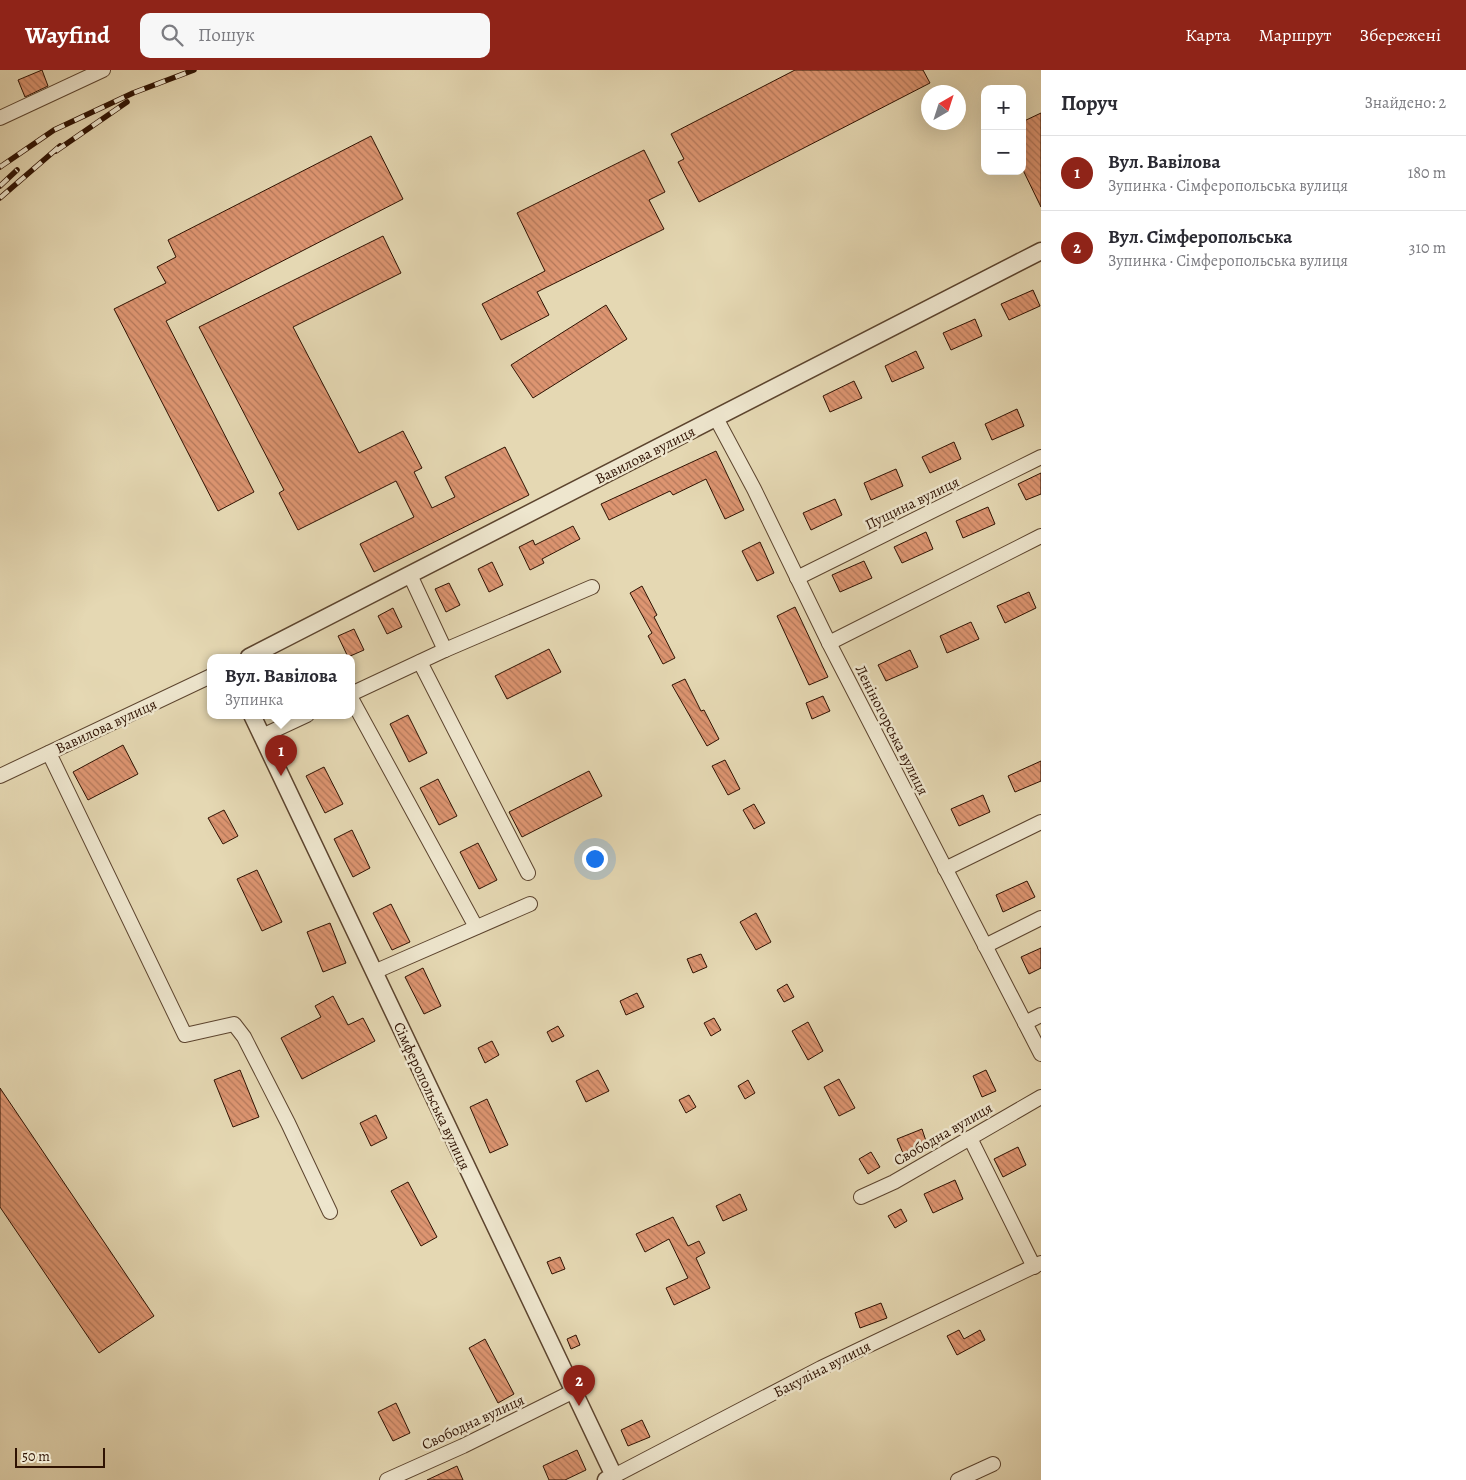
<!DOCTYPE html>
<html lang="uk">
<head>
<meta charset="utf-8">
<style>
	body { margin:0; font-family:Alegreya,serif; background:#f7f7f7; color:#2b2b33 }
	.controls { position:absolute; right:15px; top:15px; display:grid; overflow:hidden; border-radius:10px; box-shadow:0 5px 20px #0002 }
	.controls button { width:45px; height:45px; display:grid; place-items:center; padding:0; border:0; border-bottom:1px solid #e1e1e2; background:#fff; color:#2b2b33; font:25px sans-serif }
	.compass { position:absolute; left:921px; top:15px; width:45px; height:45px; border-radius:50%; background:#fff; box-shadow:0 5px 20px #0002; rotate:39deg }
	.scale { position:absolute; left:15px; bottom:12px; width:90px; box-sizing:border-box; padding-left:5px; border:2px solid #2f1202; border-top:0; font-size:14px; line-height:18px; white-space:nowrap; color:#2f1202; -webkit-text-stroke:4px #eee6ce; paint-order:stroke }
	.you { position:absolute; left:594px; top:788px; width:18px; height:18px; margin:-12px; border:4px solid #fff; border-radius:50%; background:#1a73e8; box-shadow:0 0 0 8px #1a73e833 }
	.badge { display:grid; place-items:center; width:32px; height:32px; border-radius:50%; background:#8f2418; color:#fff; font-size:16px; font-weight:700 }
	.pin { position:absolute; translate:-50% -41px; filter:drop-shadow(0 1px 2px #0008) }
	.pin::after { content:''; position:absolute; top:26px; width:18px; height:15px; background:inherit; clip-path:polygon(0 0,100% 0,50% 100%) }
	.popup { position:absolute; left:207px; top:584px; width:148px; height:65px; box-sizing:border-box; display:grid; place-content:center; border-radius:10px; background:#fff; filter:drop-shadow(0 1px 4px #0005); font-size:16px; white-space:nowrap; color:#7c7c81 }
	.popup b { font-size:19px; color:#2b2b33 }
	.popup::after { content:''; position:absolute; left:50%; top:100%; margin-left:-10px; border:10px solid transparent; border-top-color:#fff }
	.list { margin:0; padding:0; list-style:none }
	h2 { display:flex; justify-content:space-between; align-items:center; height:65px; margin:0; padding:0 20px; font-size:21px }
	h2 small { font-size:16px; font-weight:400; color:#7c7c81 }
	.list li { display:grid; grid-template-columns:32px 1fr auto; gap:15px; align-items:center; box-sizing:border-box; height:75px; padding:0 20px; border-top:1px solid #e1e1e2 }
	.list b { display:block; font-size:19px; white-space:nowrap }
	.list p { margin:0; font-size:16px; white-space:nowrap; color:#7c7c81 }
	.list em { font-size:16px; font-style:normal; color:#7c7c81 }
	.icon { flex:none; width:28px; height:28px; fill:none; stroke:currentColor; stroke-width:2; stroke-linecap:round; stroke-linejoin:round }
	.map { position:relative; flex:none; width:1041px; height:1410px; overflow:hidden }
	header { display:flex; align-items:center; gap:30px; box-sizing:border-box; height:70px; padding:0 25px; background:#8f2418; color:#fff }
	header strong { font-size:24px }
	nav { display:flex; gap:28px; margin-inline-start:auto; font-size:18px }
	.search { width:350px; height:45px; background:#f7f7f7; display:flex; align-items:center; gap:12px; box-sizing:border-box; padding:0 18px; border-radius:10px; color:#7c7c81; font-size:19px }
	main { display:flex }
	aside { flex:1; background:#fff }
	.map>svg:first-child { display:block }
	.building { fill:url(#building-back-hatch); stroke:#2f1202 }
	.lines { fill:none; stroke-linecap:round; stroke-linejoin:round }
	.minor-casing { stroke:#5c442e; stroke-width:16 }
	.tertiary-casing { stroke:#5c442e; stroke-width:19 }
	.minor { stroke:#eee6ce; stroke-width:14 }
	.tertiary { stroke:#eee6ce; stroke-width:16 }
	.rail-casing { stroke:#2f1202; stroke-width:5.5 }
	.rail { stroke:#eee6ce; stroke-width:4; stroke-dasharray:11; stroke-linecap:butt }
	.labels { text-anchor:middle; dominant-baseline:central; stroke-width:5; stroke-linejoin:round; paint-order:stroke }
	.street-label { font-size:15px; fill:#2f1202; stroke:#eee6ce }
</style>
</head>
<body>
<header>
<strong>Wayfind</strong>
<div class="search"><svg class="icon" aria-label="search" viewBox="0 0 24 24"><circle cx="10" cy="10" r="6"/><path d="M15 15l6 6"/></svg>Пошук</div>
<nav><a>Карта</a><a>Маршрут</a><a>Збережені</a></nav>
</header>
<main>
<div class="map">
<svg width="1041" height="1410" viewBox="0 0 1041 1410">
	<defs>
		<pattern id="building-back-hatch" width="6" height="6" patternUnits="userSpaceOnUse" patternTransform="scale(1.25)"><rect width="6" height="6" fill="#dd9571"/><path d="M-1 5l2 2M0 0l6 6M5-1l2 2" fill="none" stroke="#b4785b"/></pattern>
	</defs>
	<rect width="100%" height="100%" fill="#e5d8b3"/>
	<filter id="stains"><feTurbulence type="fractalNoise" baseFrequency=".004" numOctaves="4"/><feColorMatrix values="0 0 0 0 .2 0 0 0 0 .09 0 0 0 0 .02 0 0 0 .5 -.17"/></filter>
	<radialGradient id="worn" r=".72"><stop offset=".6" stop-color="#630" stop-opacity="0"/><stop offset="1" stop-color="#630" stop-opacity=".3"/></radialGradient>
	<g class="building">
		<polygon points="42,0 48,16 25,27 18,10"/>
		<polygon points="795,0 923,0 930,13 699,132 678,92 684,89 671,64"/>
		<polygon points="1041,43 1041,137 1022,98 1022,52"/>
		<polygon points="371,66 403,129 166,251 254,422 218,441 114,239 166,213 157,197 176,187 168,170"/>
		<polygon points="644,80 665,122 649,130 664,159 537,222 549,245 501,270 482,234 545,201 517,143"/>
		<polygon points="383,166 401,203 293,257 359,383 403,361 422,398 414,402 432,438 455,427 445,407 505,377 529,425 374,502 360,474 414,447 396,411 298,460 279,423 284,420 199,257"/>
		<polygon points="1033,220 1040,236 1009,250 1001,234"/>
		<polygon points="606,235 627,269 533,328 511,295"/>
		<polygon points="975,249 982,266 951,280 943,263"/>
		<polygon points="916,281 924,298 892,312 885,296"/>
		<polygon points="854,311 862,328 830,342 823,326"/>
		<polygon points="1017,339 1024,356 992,370 985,354"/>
		<polygon points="954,372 961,389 930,403 922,387"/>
		<polygon points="716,381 744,440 725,449 706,409 673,425 670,421 609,450 601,434"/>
		<polygon points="896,399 903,416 871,430 864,413"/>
		<polygon points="1041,403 1041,424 1026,430 1018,414"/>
		<polygon points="835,429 842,445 811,460 803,443"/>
		<polygon points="988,437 995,454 963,468 956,451"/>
		<polygon points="573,456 580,469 542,489 544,493 530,500 519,477 533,470 535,475"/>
		<polygon points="926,462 933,479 902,493 894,477"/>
		<polygon points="760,472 774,503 757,511 742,481"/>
		<polygon points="864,491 872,508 840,522 832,505"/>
		<polygon points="492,492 503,515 489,522 478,499"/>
		<polygon points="449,513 460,535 446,542 435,519"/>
		<polygon points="642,516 657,545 654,547 675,588 663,594 648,566 652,563 630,523"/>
		<polygon points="1029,522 1036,538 1005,553 997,536"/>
		<polygon points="795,537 828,607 809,615 777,546"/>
		<polygon points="393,538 402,557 387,564 378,546"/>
		<polygon points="971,552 979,569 947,583 940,566"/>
		<polygon points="354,559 364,580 348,587 338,566"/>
		<polygon points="549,579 561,602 507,629 495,606"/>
		<polygon points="910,580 918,597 886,611 878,595"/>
		<polygon points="685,609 701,641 704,640 719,669 707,676 672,615"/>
		<polygon points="823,626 830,641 812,649 806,633"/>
		<polygon points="408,645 427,683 409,692 390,654"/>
		<polygon points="123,675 138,704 88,730 73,702"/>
		<polygon points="725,690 740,719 728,725 712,696"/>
		<polygon points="1041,691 1041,711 1015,722 1008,706"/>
		<polygon points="324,697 343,734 325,743 306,706"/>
		<polygon points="589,701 602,726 522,767 509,742"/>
		<polygon points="438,709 457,746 439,755 420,718"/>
		<polygon points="983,725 990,742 959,756 951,739"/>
		<polygon points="754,734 765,753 754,759 743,740"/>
		<polygon points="224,740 238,766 223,774 208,748"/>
		<polygon points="352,760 370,798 353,807 334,769"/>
		<polygon points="478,773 497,810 479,819 460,782"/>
		<polygon points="257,800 282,852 262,861 237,809"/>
		<polygon points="1027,811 1035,827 1003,842 996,825"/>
		<polygon points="391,834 410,872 392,880 373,843"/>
		<polygon points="756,843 771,872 756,880 740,852"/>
		<polygon points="330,853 346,893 323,902 307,862"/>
		<polygon points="1041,878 1041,898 1029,904 1021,887"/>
		<polygon points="701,884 707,897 693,903 687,889"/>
		<polygon points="423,898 441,936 424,944 405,907"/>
		<polygon points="787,914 794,927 784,932 777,920"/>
		<polygon points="637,923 644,937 626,945 620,931"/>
		<polygon points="333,926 348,955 363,948 375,971 302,1009 281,968 321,947 315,936"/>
		<polygon points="714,948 721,960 711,966 704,953"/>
		<polygon points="808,952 823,981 808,990 792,961"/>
		<polygon points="558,956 564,966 552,972 547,962"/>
		<polygon points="492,971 499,985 485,993 478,978"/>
		<polygon points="240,1000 259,1047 233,1057 214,1010"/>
		<polygon points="598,1000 609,1021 586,1032 576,1011"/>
		<polygon points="986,1000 996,1021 982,1027 973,1006"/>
		<polygon points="839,1009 855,1038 839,1046 824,1017"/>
		<polygon points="748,1010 755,1023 745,1029 738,1016"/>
		<polygon points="0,1018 154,1246 99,1283 0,1137"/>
		<polygon points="689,1025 696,1037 686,1043 679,1030"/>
		<polygon points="487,1029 508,1075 490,1083 470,1037"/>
		<polygon points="376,1045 387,1068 371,1076 360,1053"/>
		<polygon points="922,1059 927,1074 903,1083 897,1069"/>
		<polygon points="1018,1077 1026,1095 1003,1107 994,1089"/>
		<polygon points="871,1082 880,1097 868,1104 859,1089"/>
		<polygon points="955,1110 963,1129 933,1143 924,1124"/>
		<polygon points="408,1112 437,1167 421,1176 391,1121"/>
		<polygon points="740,1124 747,1140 723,1151 716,1136"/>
		<polygon points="901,1139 907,1151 895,1158 888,1146"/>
		<polygon points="673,1147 688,1176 699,1171 705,1183 696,1188 710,1218 674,1235 666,1218 688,1208 669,1169 645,1182 636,1164"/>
		<polygon points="560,1187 565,1199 552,1204 547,1192"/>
		<polygon points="881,1233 887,1248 860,1258 855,1243"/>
		<polygon points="959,1260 964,1269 980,1260 985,1270 957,1285 947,1266"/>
		<polygon points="576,1265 580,1275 571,1279 567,1269"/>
		<polygon points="485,1269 514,1324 498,1333 469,1278"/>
		<polygon points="396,1333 410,1363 393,1371 378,1342"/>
		<polygon points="642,1350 650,1367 628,1376 621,1360"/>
		<polygon points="577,1380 586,1400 565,1410 549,1410 543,1396"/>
		<polygon points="457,1396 463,1410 427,1410"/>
	</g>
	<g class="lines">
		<g class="minor-casing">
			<g id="minor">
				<polyline points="0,48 103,0"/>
				<polyline points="716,348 754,419 829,573 1041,984"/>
				<polyline points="797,508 1041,387"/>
				<polyline points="829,573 1041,466"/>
				<polyline points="445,580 592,517"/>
				<polyline points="420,592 528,803"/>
				<polyline points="351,624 445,580 410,505"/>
				<polyline points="351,628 476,857"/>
				<polyline points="262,666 307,645"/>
				<polyline points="49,683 185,965 234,954 244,967 288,1053 330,1142"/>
				<polyline points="0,706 211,606"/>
				<polyline points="945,799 1041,752"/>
				<polyline points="985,876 1041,848"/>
				<polyline points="374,902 530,834"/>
				<polyline points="1025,953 1041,945"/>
				<polyline points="970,1068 1034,1197"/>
				<polyline points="861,1127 894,1112 1041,1027"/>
				<polyline points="614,1406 821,1298 1041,1193"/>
				<polyline points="387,1410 463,1376 572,1322"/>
				<polyline points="958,1410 993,1394"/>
			</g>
		</g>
		<g class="tertiary-casing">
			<g id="tertiary">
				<polyline points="249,587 1041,181"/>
				<polyline points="252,645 614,1406 606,1410"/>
			</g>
		</g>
		<use href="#minor" class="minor"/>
		<use href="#tertiary" class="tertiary"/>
		<g class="rail-casing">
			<g id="rail">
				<polyline points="56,81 127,32"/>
				<polyline points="0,97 54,60 133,23 194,0"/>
				<polyline points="0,116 17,100"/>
				<polyline points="0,128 60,76"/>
			</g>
		</g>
		<use href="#rail" class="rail"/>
	</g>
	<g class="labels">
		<g class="street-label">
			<text transform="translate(645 385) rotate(-27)">Вавилова вулиця</text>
			<text transform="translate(912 433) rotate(-26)">Пущина вулиця</text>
			<text transform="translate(106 656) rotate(-25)">Вавилова вулиця</text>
			<text transform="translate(892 660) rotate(63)">Леніногорська вулиця</text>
			<text transform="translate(432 1026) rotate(65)">Сімферопольська вулиця</text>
			<text transform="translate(943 1064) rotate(-30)">Свободна вулиця</text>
			<text transform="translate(822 1299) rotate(-27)">Бакуліна вулиця</text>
			<text transform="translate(473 1352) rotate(-25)">Свободна вулиця</text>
		</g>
	</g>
	<rect width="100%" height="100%" filter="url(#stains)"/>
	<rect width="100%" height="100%" fill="url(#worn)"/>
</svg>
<div class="controls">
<button>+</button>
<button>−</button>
</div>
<svg class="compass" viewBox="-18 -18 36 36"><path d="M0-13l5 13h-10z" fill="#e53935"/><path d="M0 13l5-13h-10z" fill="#7c7c81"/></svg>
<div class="scale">50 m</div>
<div class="you"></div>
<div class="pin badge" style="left:281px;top:706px">1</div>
<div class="popup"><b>Вул. Вавілова</b>Зупинка</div>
<div class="pin badge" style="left:579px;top:1336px">2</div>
</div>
<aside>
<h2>Поруч<small>Знайдено: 2</small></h2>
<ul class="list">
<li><span class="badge">1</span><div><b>Вул. Вавілова</b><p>Зупинка · Сімферопольська вулиця</p></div><em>180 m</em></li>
<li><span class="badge">2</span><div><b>Вул. Сімферопольська</b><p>Зупинка · Сімферопольська вулиця</p></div><em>310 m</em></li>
</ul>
</aside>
</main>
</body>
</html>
